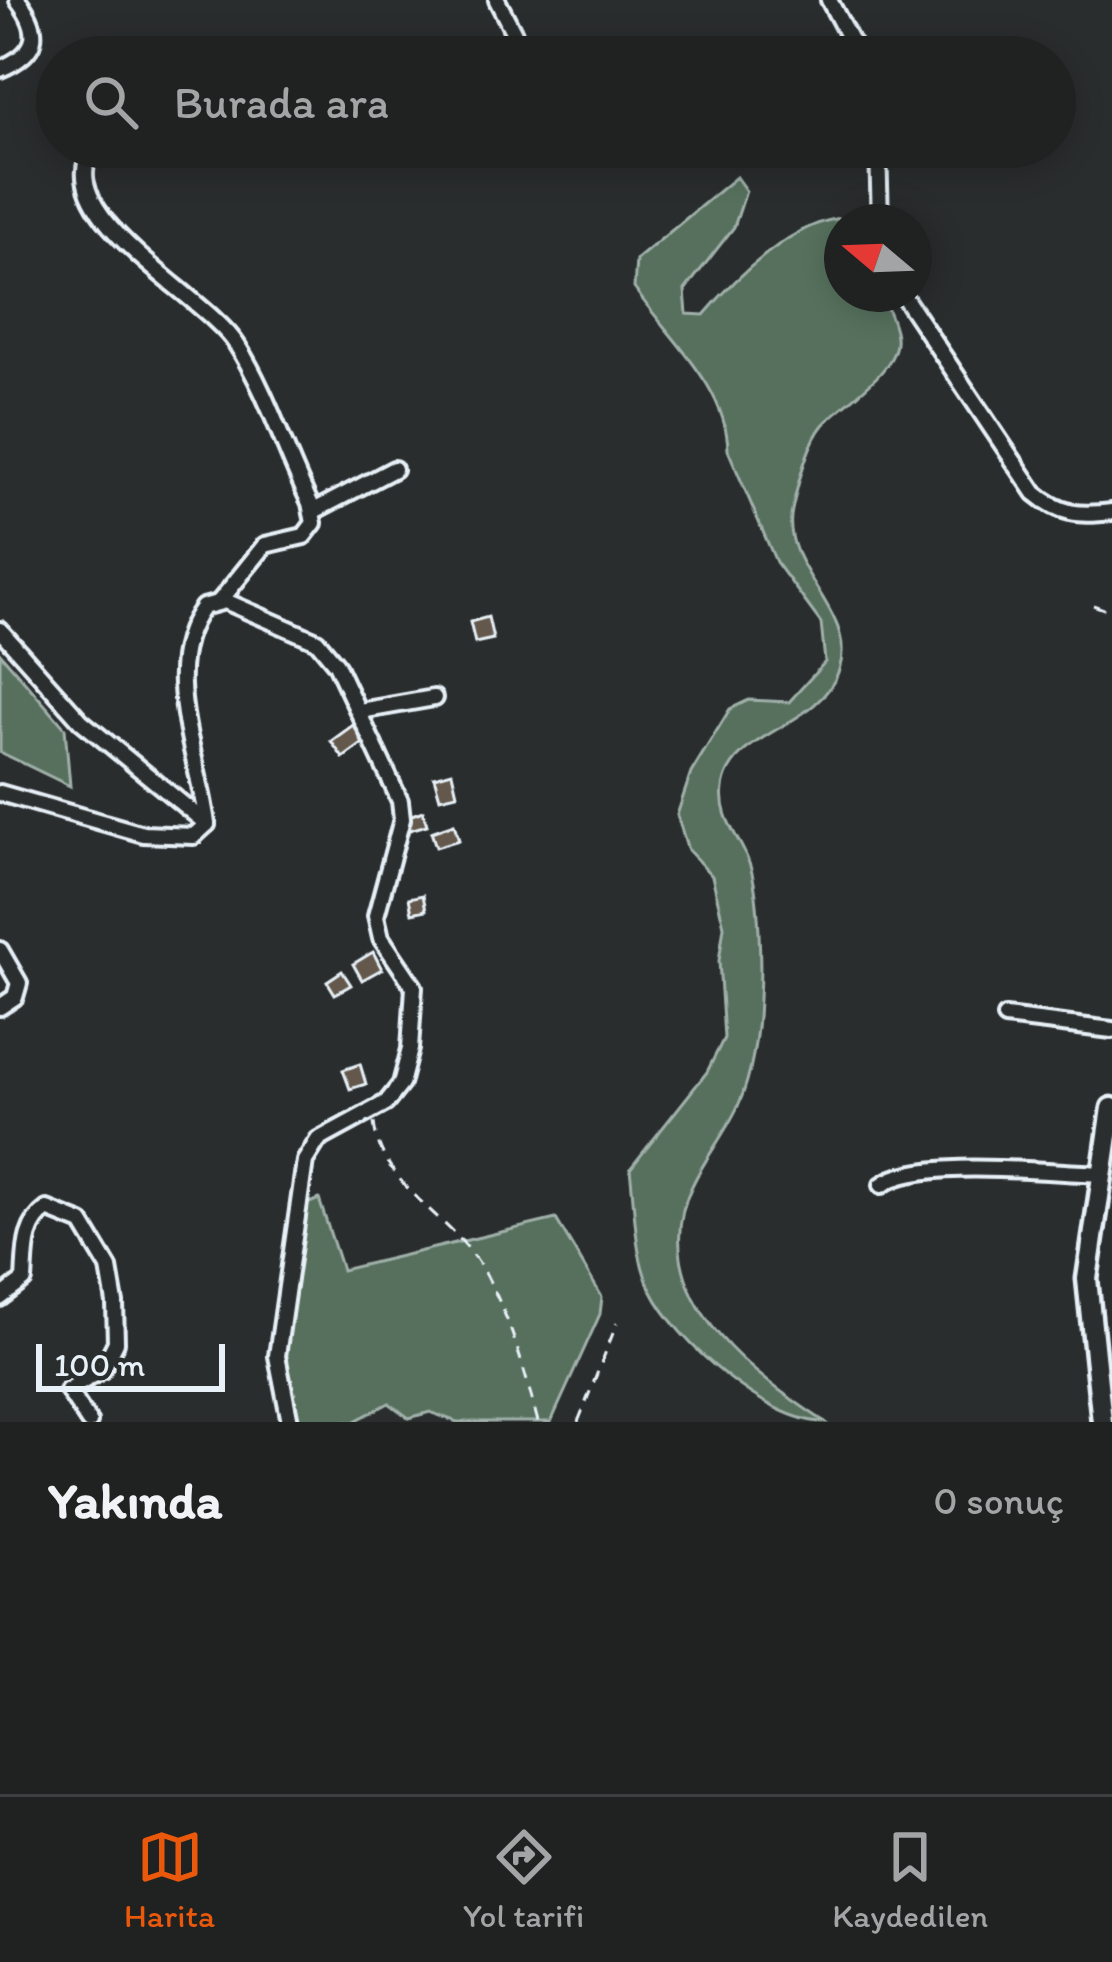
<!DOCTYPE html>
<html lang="tr">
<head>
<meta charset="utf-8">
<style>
	body { margin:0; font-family:Itim,sans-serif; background:#2d2f2f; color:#f1f3f6 }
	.compass { position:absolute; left:824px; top:204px; width:108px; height:108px; border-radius:50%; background:#202222; box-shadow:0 6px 30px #0003; rotate:289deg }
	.scale { position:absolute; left:36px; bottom:30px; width:189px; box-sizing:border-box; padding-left:12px; border:6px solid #e8f1f8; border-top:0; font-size:33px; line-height:42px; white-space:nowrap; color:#e8f1f8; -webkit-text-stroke:9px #2a2d2e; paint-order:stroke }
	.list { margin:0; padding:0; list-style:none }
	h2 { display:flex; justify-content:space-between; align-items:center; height:156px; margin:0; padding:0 48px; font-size:51px }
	h2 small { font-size:39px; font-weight:400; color:#a2a4a5 }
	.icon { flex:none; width:66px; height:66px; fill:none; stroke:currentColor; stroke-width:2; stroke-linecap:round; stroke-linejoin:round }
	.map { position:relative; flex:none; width:1112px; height:1422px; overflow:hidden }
	.search { position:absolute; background:#202222; box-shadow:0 6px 30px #0003; left:36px; right:36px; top:36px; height:132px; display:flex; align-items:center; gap:30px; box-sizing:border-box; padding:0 42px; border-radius:66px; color:#a2a4a5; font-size:45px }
	.sheet { height:372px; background:#202222 }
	nav { display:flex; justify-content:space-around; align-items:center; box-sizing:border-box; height:168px; border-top:3px solid #3d3f40; background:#202222; font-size:33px; color:#a2a4a5 }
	nav a { display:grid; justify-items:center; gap:6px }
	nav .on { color:#ea580c }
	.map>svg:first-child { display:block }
	.green { fill:#57705d; stroke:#a0b0aa; stroke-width:3 }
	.building { fill:#63594b; stroke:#e8f1f8; stroke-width:3 }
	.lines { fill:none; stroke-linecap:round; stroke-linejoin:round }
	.street-casing { stroke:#e8f1f8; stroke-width:22 }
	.secondary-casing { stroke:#e8f1f8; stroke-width:27 }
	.path { stroke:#e8f1f8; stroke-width:3; stroke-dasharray:12 9; stroke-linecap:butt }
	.street { stroke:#2a2d2e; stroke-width:14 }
	.secondary { stroke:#2a2d2e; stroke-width:18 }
</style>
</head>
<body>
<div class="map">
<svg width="1112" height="1422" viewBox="0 0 1112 1422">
	<rect width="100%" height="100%" fill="#2a2d2e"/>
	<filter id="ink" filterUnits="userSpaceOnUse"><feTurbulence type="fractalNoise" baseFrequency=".00833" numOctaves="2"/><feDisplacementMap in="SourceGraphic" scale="24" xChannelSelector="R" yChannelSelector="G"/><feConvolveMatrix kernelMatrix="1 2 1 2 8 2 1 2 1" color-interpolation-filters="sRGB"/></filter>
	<g filter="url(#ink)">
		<g class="green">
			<path d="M736 177 746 191 734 227 685 290 687 314 704 315C735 278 794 220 845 218L842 294H881C886 307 895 323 896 337 900 370 843 403 823 425 808 443 797 487 792 510 779 568 859 612 839 670 819 729 730 731 723 788 719 820 740 836 749 863 760 893 761 966 759 999 758 1032 752 1075 738 1106 722 1141 693 1172 683 1210 660 1307 755 1376 825 1422 767 1422 676 1341 651 1290 634 1256 635 1207 630 1169L707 1072 724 1038 719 961 724 926 712 876 688 850 677 815 691 773 730 709 749 700 789 702 825 662 821 623 776 562 728 450C727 387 668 337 634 288L636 260Z"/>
			<polygon points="0,653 65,728 70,786 0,752"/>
			<polygon points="319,1199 342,1270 556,1219 602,1297 600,1314 551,1422 457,1422 430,1412 409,1418 389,1403 353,1422 298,1422 284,1357 302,1206"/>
		</g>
		<g class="building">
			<polygon points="488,617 493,639 475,643 470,622"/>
			<polygon points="353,725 365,742 343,758 331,741"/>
			<polygon points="452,772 457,794 440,798 434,777"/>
			<polygon points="423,811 427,825 410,830 406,817"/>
			<polygon points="454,824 459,840 436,847 431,832"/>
			<polygon points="423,895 426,910 412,913 409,898"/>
			<polygon points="373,952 382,969 362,980 353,964"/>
			<polygon points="342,971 351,985 335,994 327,981"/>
			<polygon points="360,1064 366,1084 350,1089 343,1070"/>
		</g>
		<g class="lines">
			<g class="street-casing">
				<g id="street">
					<polyline points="497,0 526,57"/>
					<polyline points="829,0 859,57"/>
					<polyline points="284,57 305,57"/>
					<path d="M0 69C38 53 43 33 18 0"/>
					<path d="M94 147C45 213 207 296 237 345 268 394 285 452 310 503L314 523 304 536 265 545 220 601"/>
					<polyline points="878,147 880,222"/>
					<path d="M902 294 1035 493C1061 515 1079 516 1112 512"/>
					<polyline points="312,512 394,469"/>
					<polyline points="0,630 81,721 207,824"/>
					<polyline points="360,711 434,698"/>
					<path d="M0 793 143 834 194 836 207 824C199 756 157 668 203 607L225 601 317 641 336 664 400 801 402 819 376 916 381 938 414 987 410 1049 401 1084 386 1103 318 1140 305 1161 277 1356 290 1422"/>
					<polyline points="0,950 19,983 15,997 0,1007"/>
					<polyline points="1005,1017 1112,1030"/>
					<path d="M882 1185C916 1157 1055 1173 1103 1174"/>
					<path d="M0 1298 24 1280C26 1253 23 1226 47 1209L82 1223 109 1268 115 1303 116 1342 102 1370 68 1390 89 1422"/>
				</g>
			</g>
			<g class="secondary-casing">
				<polyline id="secondary" points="1102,1422 1087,1279 1112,1108"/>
			</g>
			<g class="path">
				<polyline points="1093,605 1112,612"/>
				<path d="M374 1123C381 1188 453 1216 484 1271 511 1319 524 1369 538 1422"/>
				<polyline points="578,1422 617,1323"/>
			</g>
			<use href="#street" class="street"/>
			<use href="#secondary" class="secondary"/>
		</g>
	</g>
</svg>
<svg class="compass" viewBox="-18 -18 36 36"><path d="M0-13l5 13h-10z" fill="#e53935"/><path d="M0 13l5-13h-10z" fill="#a2a4a5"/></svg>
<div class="scale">100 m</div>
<div class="search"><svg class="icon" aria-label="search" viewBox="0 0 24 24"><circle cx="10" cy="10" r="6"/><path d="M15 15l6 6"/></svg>Burada ara</div>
</div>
<section class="sheet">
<h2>Yakında<small>0 sonuç</small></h2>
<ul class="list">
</ul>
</section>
<nav>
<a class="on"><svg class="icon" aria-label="map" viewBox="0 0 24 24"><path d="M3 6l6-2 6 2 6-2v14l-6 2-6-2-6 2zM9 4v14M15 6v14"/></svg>Harita</a>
<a><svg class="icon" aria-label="directions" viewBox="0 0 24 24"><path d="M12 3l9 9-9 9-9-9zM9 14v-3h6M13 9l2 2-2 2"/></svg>Yol tarifi</a>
<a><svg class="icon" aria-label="saved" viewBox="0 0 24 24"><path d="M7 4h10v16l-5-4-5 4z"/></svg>Kaydedilen</a>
</nav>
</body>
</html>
